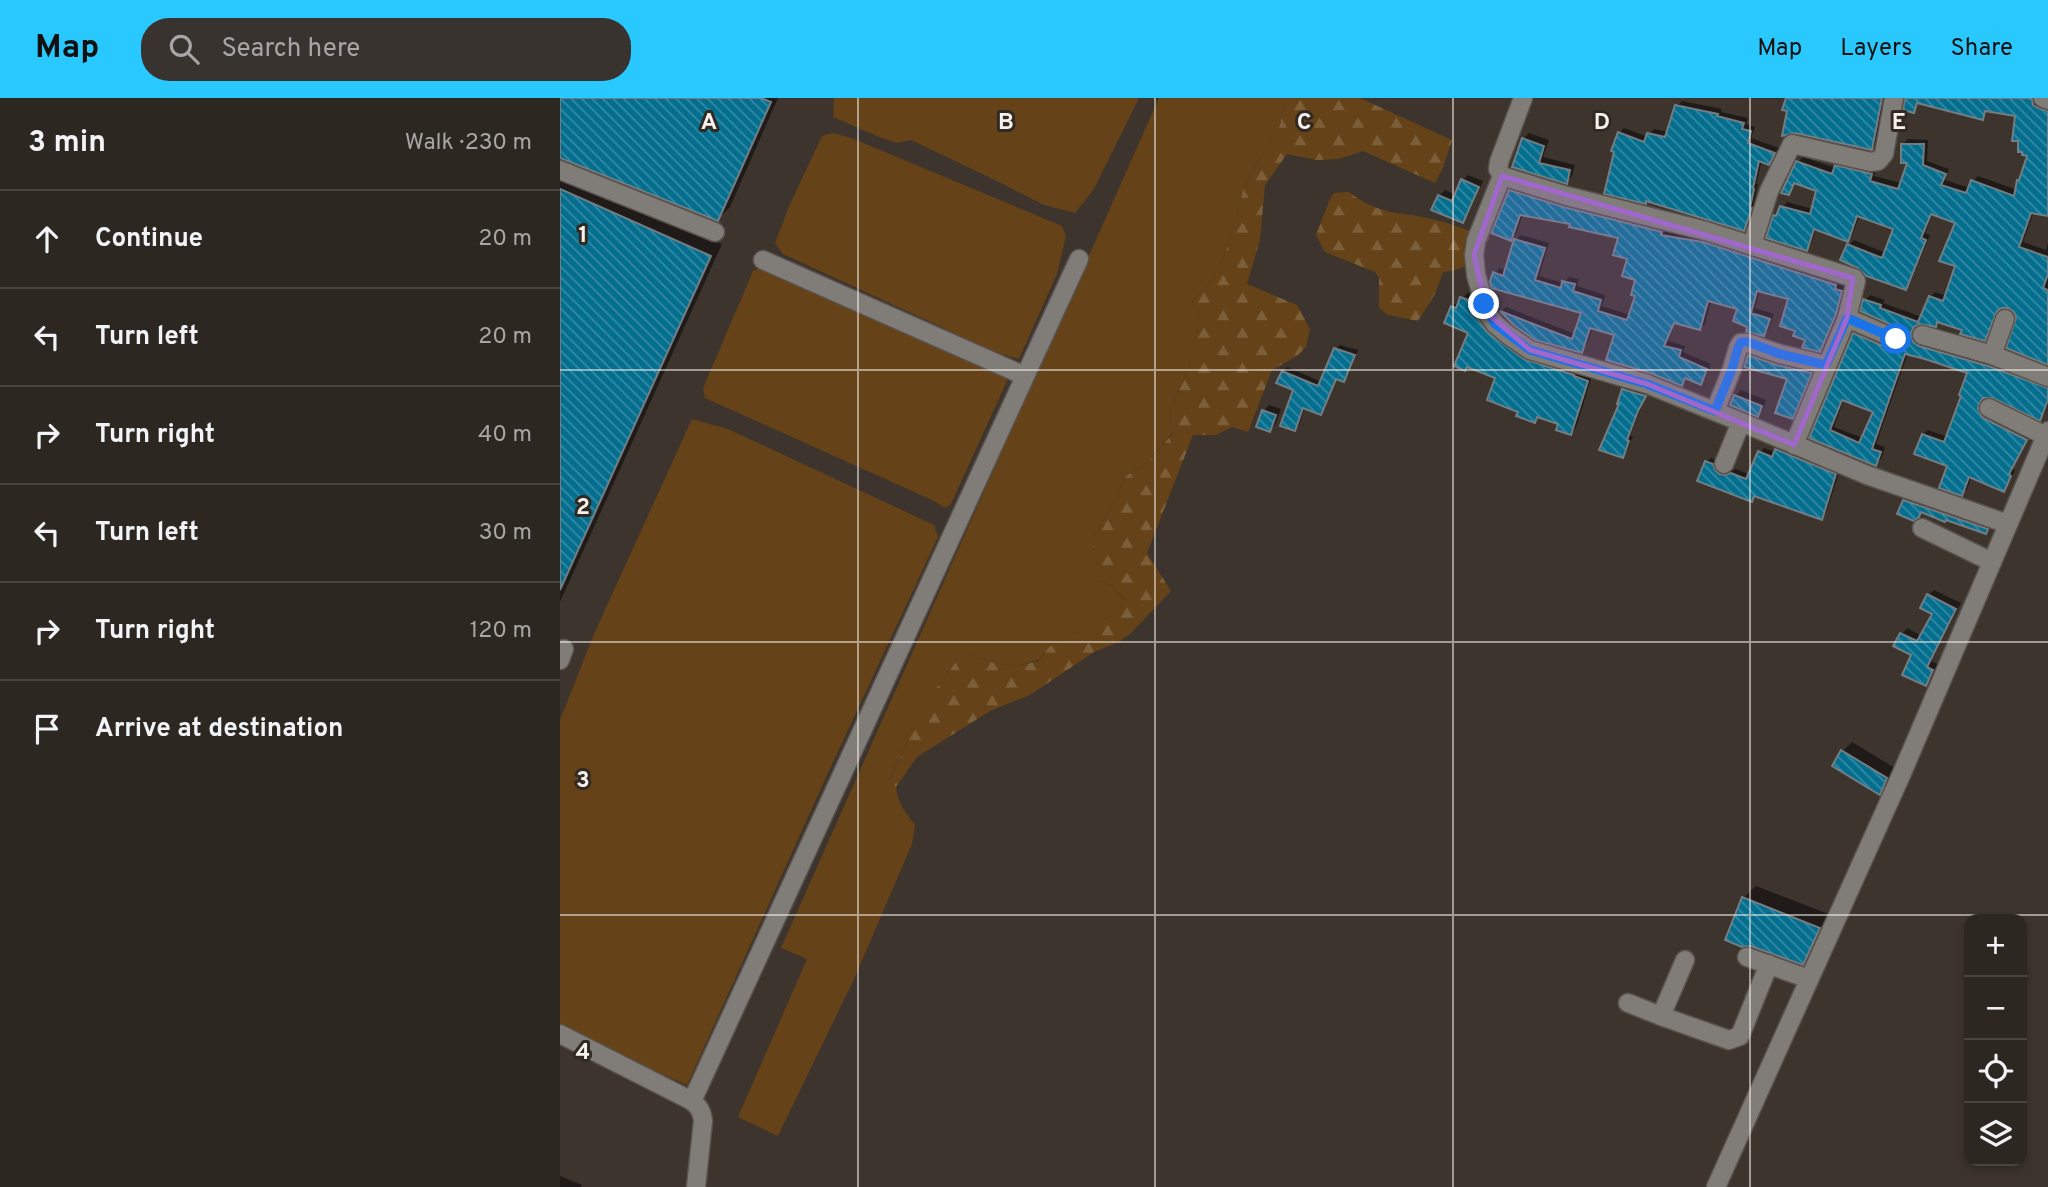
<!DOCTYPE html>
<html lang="en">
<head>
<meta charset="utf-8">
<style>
	body { margin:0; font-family:Overpass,sans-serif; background:#39332f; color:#f1f3f6 }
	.controls { position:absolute; right:21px; bottom:21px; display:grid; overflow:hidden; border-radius:14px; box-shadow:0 4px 10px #0003 }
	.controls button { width:63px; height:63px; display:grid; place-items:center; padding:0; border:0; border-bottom:2px solid #484440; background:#2d2722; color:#f1f3f6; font:35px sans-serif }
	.stop { position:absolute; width:21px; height:21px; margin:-16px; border:5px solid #1a73e8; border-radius:50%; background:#fff }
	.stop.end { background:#1a73e8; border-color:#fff; box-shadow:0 2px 7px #0008 }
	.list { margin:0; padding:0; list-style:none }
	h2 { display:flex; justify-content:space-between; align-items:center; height:91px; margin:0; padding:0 28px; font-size:30px }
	h2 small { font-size:23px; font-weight:400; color:#a7a5a5 }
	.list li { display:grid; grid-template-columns:46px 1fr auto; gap:21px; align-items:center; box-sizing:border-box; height:98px; padding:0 28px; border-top:2px solid #484440 }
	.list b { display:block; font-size:26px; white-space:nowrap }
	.list em { font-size:23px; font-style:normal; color:#a7a5a5 }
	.icon { flex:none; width:38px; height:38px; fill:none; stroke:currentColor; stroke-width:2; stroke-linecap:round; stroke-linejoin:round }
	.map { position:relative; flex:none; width:1488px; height:1089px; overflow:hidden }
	header { display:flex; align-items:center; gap:42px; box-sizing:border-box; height:98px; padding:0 35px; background:#29c8ff; color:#111 }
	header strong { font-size:33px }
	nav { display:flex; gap:38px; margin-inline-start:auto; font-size:24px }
	.search { width:490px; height:63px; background:#39332f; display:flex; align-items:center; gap:18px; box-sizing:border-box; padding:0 24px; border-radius:28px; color:#a7a5a5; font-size:26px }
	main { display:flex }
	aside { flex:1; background:#2d2722 }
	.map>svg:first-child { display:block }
	.green { fill:#654217 }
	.forest { fill:url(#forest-firs) }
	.shadow { fill:#0007; fill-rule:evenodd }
	.building { fill:url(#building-back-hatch); stroke:#727e83; stroke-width:2; fill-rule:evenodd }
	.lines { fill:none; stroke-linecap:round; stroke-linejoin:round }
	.minor-casing { stroke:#5a524c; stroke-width:21 }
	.minor { stroke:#807c78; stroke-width:18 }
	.route { stroke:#1a73e8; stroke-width:9 }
	.marked { fill:#a067cc; fill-opacity:0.2; stroke:#a067cc; stroke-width:5; stroke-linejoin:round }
	.grid { fill:none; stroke:#f6f1ec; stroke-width:2; stroke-opacity:0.55 }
	.grid-label { font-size:23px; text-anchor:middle; font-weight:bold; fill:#f6f1ec; stroke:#312a23; stroke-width:6; stroke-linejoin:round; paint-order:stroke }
</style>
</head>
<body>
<header>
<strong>Map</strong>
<div class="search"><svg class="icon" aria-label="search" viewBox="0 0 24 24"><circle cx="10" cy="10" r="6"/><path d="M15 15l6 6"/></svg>Search here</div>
<nav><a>Map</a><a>Layers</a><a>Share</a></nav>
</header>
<main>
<aside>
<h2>3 min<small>Walk · 230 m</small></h2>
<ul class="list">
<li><svg class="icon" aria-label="ahead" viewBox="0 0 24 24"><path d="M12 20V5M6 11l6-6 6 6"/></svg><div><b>Continue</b></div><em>20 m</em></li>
<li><svg class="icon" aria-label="left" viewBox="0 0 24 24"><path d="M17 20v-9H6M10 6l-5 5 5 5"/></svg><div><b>Turn left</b></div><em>20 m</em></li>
<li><svg class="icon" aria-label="right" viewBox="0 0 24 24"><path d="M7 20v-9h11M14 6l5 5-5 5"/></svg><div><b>Turn right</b></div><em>40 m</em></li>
<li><svg class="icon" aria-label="left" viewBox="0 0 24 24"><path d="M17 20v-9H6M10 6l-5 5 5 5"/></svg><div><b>Turn left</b></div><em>30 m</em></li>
<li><svg class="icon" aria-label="right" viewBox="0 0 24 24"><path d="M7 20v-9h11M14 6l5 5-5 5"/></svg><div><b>Turn right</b></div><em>120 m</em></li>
<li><svg class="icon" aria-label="arrive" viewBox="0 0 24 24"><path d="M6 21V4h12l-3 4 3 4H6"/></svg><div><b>Arrive at destination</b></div></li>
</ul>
</aside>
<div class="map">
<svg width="1488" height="1089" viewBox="0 0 1488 1089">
	<defs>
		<pattern id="forest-firs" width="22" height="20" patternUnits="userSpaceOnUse" patternTransform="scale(1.75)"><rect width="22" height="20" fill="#654217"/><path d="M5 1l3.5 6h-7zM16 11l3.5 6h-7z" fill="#7c5e39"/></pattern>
		<pattern id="building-back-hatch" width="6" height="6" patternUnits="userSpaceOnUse" patternTransform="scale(1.75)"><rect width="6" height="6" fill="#046e8f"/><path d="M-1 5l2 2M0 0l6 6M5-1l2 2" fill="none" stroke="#368aa4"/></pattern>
	</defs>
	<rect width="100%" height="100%" fill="#3c342d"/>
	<g class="green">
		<polygon points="274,0 579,0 534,91 515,115 484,107 439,84 351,42 337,45 319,39 273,19"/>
		<path d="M599 0H726L720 27 697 64 683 92 674 129 658 175 633 203 640 220 627 274 609 315 613 334 585 367 566 378 551 410 532 442 537 467V482L552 488 565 502 558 515 489 549 479 562 457 568 434 565 402 554 385 580 359 611 347 644 329 683 336 689C338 705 345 714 355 727L352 746 295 879 218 1038 178 1019 247 861 221 850Z"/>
		<polygon points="272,35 289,39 502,128 506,138 497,176 459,261 427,252 377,227 223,156 215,145 230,106 262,38"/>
		<polygon points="200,169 448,281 391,406 385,410 372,402 145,300 143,290 193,173"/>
		<polygon points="132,321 168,331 374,427 378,439 268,675 127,987 69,962 0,926 0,622 34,536"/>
	</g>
	<g class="forest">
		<polygon points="726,0 800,0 892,42 883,70 875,85 803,53 779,61 756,62 727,56 705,87 700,142 687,186 737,207 750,231 746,249 737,258 712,272 688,334 672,329 656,337 633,337 587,455 611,493 571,535 559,544 534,554 470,597 430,613 357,659 336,689 329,684 347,644 358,611 385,580 402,554 434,565 457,568 479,563 489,549 558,515 565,501 552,488 537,482 537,467 532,442 551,410 566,378 585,367 613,335 609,315 627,274 640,220 633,203 658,175 674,129 683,92 697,64 720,27"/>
		<path d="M789 94C820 118 838 113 872 121 891 125 911 134 930 140 918 159 906 173 883 174L875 196 858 223 828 217 819 210V179L815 174 765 154 756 137 770 101 774 95Z"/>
	</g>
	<g class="shadow">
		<polygon points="0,0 218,0 170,109 158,121 0,58"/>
		<polygon points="1228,0 1326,0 1316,45 1311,51 1229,12"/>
		<path d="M1347 0H1461L1488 7V116L1474 113 1463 144 1486 152 1488 145V205L1458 220 1455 213 1449 208 1441 209 1430 236 1424 241 1404 231 1379 223 1375 227 1360 224 1355 228 1356 235 1488 285V307L1485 315 1480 320 1434 298 1423 300 1422 306 1471 336 1452 371 1455 372 1448 386 1443 392 1412 378 1407 391 1402 396 1390 367 1363 337 1368 332 1388 339 1409 274 1348 255 1316 346 1325 349 1321 361 1316 366 1251 339 1295 236 1300 231 1338 247 1348 246 1349 238 1342 229 1305 202 1310 197 1325 202 1323 205 1362 219 1370 199 1375 194 1387 198 1397 167V124L1373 115 1365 135 1370 137 1350 185 1345 190 1289 147 1294 142 1326 155 1335 130 1300 117 1292 137 1287 142 1256 131 1251 146 1246 151 1215 118 1227 104 1253 111 1259 92 1236 84 1228 95 1238 64 1243 59 1276 70 1282 63 1316 71 1314 78 1341 85 1350 64 1343 46 1348 41 1368 42 1367 63 1389 71 1385 82 1410 90 1413 83 1418 78 1457 92 1470 56 1457 17 1428 11 1423 20 1360 4 1353 13ZM1284 301 1316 313 1303 340 1274 329Z"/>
		<polygon points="1122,3 1162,11 1161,14 1188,20 1186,26 1195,29 1191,40 1219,50 1209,65 1202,63 1196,86 1198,86 1194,105 1195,105 1189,126 1184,131 1088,101 1085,104 1059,35 1064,30 1088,39 1094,31 1108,34 1117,8"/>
		<polygon points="969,35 989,42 983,59 1015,67 1012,78 1006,84 954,68 963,41"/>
		<polygon points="0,73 162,146 0,504"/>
		<polygon points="908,77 923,83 908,117 903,123 879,98 885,92 896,97 903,82"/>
		<polygon points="955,88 1106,129 1105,132 1148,140 1280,182 1279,186 1286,188 1280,210 1265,247 1260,252 1247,241 1230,200 1200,192 1195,210 1214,216 1208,232 1203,237 1190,228 1179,209 1151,202 1145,226 1140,230 1116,223 1108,243 1125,248 1123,254 1151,266 1145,280 1140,285 1127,279 1122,286 1056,235 1033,229 1026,248 1021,253 956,227 942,213 946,209 1015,236 1023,214 935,175 940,170 946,173 956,142 961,137 989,145 979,178 1003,185 1009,179 1019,181 1017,188 1045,197 1042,208 1070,217 1078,197 1077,180 1060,139 1012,125 963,116 956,136 951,141 950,93"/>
		<polygon points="907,195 917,198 918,204 915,211 1032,278 1016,330 1011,335 1001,325 979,318 974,322 960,313 892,209 897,204 900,204"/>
		<polygon points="780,247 798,252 788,278 784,282 777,280 765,310 761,315 745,309 739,327 735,331 735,291 723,274 727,269 762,284 775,251"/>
		<polygon points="1195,252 1256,270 1238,313 1232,319 1229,280 1189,258"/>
		<polygon points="1068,287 1089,293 1082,307 1070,338 1073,338 1067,353 1063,358 1062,305 1064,292"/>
		<polygon points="1181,292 1206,302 1203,311 1197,317 1175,298"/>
		<polygon points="709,307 721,311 715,327 709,332 704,313"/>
		<polygon points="1221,347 1280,372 1266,415 1261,420 1196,397 1191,402 1139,382 1146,364 1151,360 1157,362 1164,372 1171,373 1176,371 1190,377 1200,354 1204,350 1216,354"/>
		<path d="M1349 398 1431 427 1426 434 1363 413 1358 418 1345 403ZM1374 411 1393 417 1390 420 1373 414Z"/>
		<polygon points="1374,492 1401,505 1371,563 1378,566 1372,580 1366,586 1342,536 1347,530 1362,538 1375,515 1368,497"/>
		<polygon points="1292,644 1335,670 1328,685 1320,694 1274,667 1283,653"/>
		<polygon points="1196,788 1271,817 1255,853 1243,865 1183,800"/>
		<polygon points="0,1078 22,1087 21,1089 0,1089"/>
	</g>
	<g class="building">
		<polygon points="0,0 201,0 211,4 158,123 0,60"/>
		<polygon points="1226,0 1322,0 1312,52 1235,35 1222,38 1227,13 1222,12"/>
		<path d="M1345 0H1467L1472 1 1473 7 1478 10 1488 13V118L1471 115 1459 149 1488 159V176L1483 190 1488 192V267L1446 250 1456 220 1454 214 1448 210H1442L1437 213 1425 243 1400 236 1402 232 1377 224 1376 229 1359 226 1354 229 1351 235 1353 244 1359 248 1428 268 1488 290V302L1480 323 1433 300H1423L1419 306 1418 311 1423 320 1467 342 1449 376 1451 378 1444 394 1409 379 1402 398 1379 390 1387 368 1354 356 1362 336 1384 344 1401 298 1399 297 1407 275 1365 261 1345 256 1312 351 1321 354 1316 368 1249 340 1293 235 1332 252 1342 250 1347 245V239L1341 231 1300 213 1303 201 1321 207 1320 210 1358 224 1369 198 1383 203 1395 168 1379 163 1395 125 1371 116 1361 140 1366 142 1346 192 1306 178 1298 170 1280 162 1287 146 1322 160 1333 131 1297 118 1288 144 1254 131 1247 153 1206 140 1213 117 1216 118 1220 108 1250 116 1256 93 1234 85 1229 97 1221 95 1236 63 1272 76 1275 67 1308 75 1312 76 1310 83 1338 91 1347 65H1341V46H1364L1363 67 1386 76 1381 87 1406 95 1411 82 1454 98 1457 82H1459L1467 58 1462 57V54H1458V43H1452L1455 18 1425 13 1423 22 1357 5 1354 15 1343 12ZM1282 302 1313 314 1299 345 1270 332Z"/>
		<polygon points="1115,7 1158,16 1157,18 1184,25 1182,31 1191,33 1188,45 1215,55 1209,67 1199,63 1193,90 1194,91 1190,110 1192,110 1184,133 1086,103 1086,106 1044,96 1054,54 1051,53 1058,34 1084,44 1087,35 1105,39"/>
		<polygon points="962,40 984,48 979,65 1010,72 1007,86 952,69"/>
		<polygon points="901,81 919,89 903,125 871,112 878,97 892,103"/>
		<polygon points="0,91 151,158 0,492"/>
		<polygon points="949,92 1004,109 1102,134 1101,137 1143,144 1276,187 1275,191 1282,193 1276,216 1260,254 1242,250 1245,242 1233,238 1235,233 1220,228 1228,201 1197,193 1191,215 1210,221 1204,238 1186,234 1187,229 1173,223 1177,211 1148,203 1140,232 1114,225 1104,248 1121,252 1119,259 1147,271 1141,287 1125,280 1122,288 1090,275 1046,262 1054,237 1030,230 1022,255 975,242 955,228 940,213 1012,241 1021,215 931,190 930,183 933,174 943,178 954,141 985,150 975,182 1001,190 1002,183 1015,186 1013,193 1041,202 1038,213 1067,222 1075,198 1071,197 1075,182 1062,178 1067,161 1053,157 1058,140 1009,129 1010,126 960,117 951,143 931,135"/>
		<polygon points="900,199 912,203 914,210 912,216 916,218 927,234 964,261 1014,277 1014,278 1028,283 1011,337 996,332 998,326 977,319 975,325 956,318 958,314 927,302 935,280 907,269 905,273 894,268 908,235 884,225 891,208 896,210"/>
		<polygon points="774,250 795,257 784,284 776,281 761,317 743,310 735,333 720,328 733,292 716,285 722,273 758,288"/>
		<polygon points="1188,257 1217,267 1252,275 1233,321 1215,315 1227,281 1184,269"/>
		<polygon points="1062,291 1086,298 1078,313 1067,342 1069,343 1063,360 1039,352 1059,306 1057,306"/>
		<polygon points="1174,297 1202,308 1198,319 1170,307"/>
		<polygon points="702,312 716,317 710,334 696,329"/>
		<polygon points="1215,351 1276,376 1262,422 1194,398 1192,404 1137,383 1145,363 1153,366 1155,372 1159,376 1165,377 1171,375 1186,381 1198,353 1212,359"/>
		<polygon points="1343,402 1428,431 1426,436 1386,422 1385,424 1361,414 1359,419 1354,423 1337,416"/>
		<polygon points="1367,496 1396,511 1367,569 1373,572 1366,588 1342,577 1351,557 1333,548 1340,535 1357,543 1372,516 1360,510"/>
		<polygon points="1281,652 1327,680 1320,697 1272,668"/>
		<polygon points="1182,799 1260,830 1243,867 1191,848 1182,849 1165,842"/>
	</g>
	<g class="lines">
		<g class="minor-casing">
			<g id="minor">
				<polyline points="963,0 939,64 938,71 942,78 916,143 914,157 916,177 927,215 935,226 948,237 970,252 1087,286 1181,324 1307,377 1448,426"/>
				<polyline points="1483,0 1488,2"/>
				<polyline points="0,72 155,134"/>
				<polyline points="942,78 1007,98 1146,133 1294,180 1296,183 1287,220 1234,347"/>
				<polyline points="1192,147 1209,93 1232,46 1311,64 1318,63 1324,56 1334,0"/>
				<polyline points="203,162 465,278"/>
				<polyline points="1287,220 1336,241"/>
				<polyline points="1362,237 1432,257 1488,279"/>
				<polyline points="1432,257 1445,221"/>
				<polyline points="1429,310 1486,338"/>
				<polyline points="1155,313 1172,271 1178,250 1181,245 1188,245 1220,256 1266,267"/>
				<polyline points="1164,366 1181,324"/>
				<polyline points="1362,430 1432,464"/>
				<polyline points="0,562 4,551"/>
				<polyline points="1187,859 1249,881"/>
				<polyline points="1125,862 1101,918 1169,942 1180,938 1209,866"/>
				<polyline points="1068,905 1101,918"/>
				<path d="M0 936 132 1003C139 1009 142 1013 143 1023L136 1089"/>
				<polyline points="132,1003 519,161"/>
				<polyline points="1156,1089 1342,675 1488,333"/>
			</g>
		</g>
		<use href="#minor" class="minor"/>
	</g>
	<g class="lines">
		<polyline class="route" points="924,206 935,226 970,252 1087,286 1155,313 1172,271 1178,250 1181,244 1188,244 1220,256 1266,267 1287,220 1336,241"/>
	</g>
	<path class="marked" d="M942 78 1293 180 1287 220 1234 347 1087 286 970 252 927 215 914 157Z"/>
	<path class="grid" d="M298 0V1089M595 0V1089M893 0V1089M1190 0V1089M0 272H1488M0 544H1488M0 817H1488"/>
	<g class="grid-label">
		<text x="149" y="31">A</text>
		<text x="446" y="31">B</text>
		<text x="744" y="31">C</text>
		<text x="1042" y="31">D</text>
		<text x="1339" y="31">E</text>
		<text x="23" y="144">1</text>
		<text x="23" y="416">2</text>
		<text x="23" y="689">3</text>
		<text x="23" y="961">4</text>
	</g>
</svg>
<div class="controls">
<button>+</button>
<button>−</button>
<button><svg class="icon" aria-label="locate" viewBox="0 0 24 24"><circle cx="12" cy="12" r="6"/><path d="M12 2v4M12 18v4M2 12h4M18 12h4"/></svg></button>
<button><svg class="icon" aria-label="layers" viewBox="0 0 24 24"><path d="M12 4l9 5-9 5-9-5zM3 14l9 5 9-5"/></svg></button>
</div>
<div class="stop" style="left:1336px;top:241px"></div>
<div class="stop end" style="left:924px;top:206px"></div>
</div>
</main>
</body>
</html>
